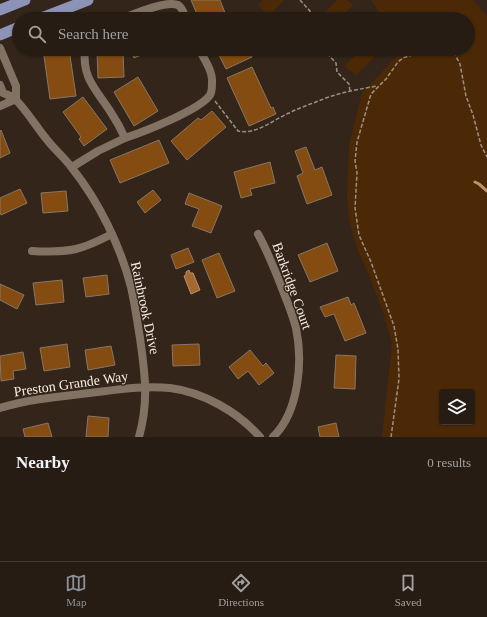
<!DOCTYPE html>
<html lang="en">
<head>
<meta charset="utf-8">
<style>
	body { margin:0; font-family:Georgia,serif; background:#2e251c; color:#f1f3f6 }
	.controls { position:absolute; right:12px; bottom:12px; display:grid; overflow:hidden; border-radius:4px; box-shadow:0 1px 3px #0004 }
	.controls button { width:36px; height:36px; display:grid; place-items:center; padding:0; border:0; border-bottom:1px solid #423a33; background:#261c13; color:#f1f3f6; font:20px sans-serif }
	.list { margin:0; padding:0; list-style:none }
	h2 { display:flex; justify-content:space-between; align-items:center; height:52px; margin:0; padding:0 16px; font-size:17px }
	h2 small { font-size:13px; font-weight:400; color:#a4a1a0 }
	.icon { flex:none; width:22px; height:22px; fill:none; stroke:currentColor; stroke-width:2; stroke-linecap:round; stroke-linejoin:round }
	.map { position:relative; flex:none; width:487px; height:437px; overflow:hidden }
	.search { position:absolute; background:#261c13; box-shadow:0 1px 3px #0004; left:12px; right:12px; top:12px; height:44px; display:flex; align-items:center; gap:10px; box-sizing:border-box; padding:0 14px; border-radius:22px; color:#a4a1a0; font-size:15px }
	.sheet { height:124px; background:#261c13 }
	nav { display:flex; justify-content:space-around; align-items:center; box-sizing:border-box; height:56px; border-top:1px solid #423a33; background:#261c13; font-size:11px; color:#a4a1a0 }
	nav a { display:grid; justify-items:center; gap:2px }
	nav .on { color:#8c9099 }
	.map>svg:first-child { display:block }
	.green { fill:#4b2906; fill-rule:evenodd }
	.water { fill:#a46933; stroke:#bd9068 }
	.lines { fill:none; stroke-linecap:round; stroke-linejoin:round }
	.stream { stroke:#bd9068; stroke-width:3 }
	.building { fill:#844c10; stroke:#877668 }
	.path { stroke:#9c9086; stroke-width:1.5; stroke-dasharray:4 2; stroke-linecap:butt }
	.minor { stroke:#827264; stroke-width:8 }
	.primary { stroke:#8d92b7; stroke-width:11 }
	.labels { text-anchor:middle; dominant-baseline:central; stroke-width:3; stroke-linejoin:round; paint-order:stroke }
	.street-label { font-size:14px; fill:#f6ece4; stroke:#332519 }
</style>
</head>
<body>
<div class="map">
<svg width="487" height="437" viewBox="0 0 487 437">
	<rect width="100%" height="100%" fill="#332519"/>
	<g class="green">
		<polygon points="263,0 284,0 269,16 258,5"/>
		<polygon points="337,0 347,0 353,5 340,19 319,19"/>
		<path d="M371 0H473L487 16V437H382L392 343 383 312 369 275 357 248 349 220 347 195 349 146 362 93 402 51 400 49H468V19H383ZM442 392H472V422H442Z"/>
		<polygon points="361,49 376,49 379,52 356,76 345,66"/>
	</g>
	<polygon class="water" points="189,270 190,273 193,273 200,290 191,294 184,276 186,275 186,272"/>
	<g class="lines">
		<polyline class="stream" points="475,182 479,184 487,191"/>
	</g>
	<g class="building">
		<polygon points="191,0 220,0 227,18 199,19"/>
		<polygon points="43,49 69,49 76,96 50,99"/>
		<polygon points="130,49 156,49 134,58"/>
		<polygon points="216,49 249,49 252,57 226,69"/>
		<polygon points="123,50 124,77 98,78 97,51"/>
		<polygon points="252,67 271,108 273,107 276,114 249,126 227,78"/>
		<polygon points="138,77 158,111 134,126 114,92"/>
		<polygon points="83,97 107,129 84,146 79,139 81,137 63,112"/>
		<polygon points="212,111 226,127 187,160 171,141 198,118 201,120"/>
		<polygon points="1,130 10,153 0,158 0,131"/>
		<polygon points="159,140 169,163 120,183 110,160"/>
		<polygon points="306,147 315,170 322,167 332,195 307,204 297,176 303,173 295,151"/>
		<polygon points="270,162 275,183 250,189 252,195 241,198 234,172"/>
		<polygon points="20,189 27,203 1,215 0,212 0,198"/>
		<polygon points="153,190 161,200 145,213 137,202"/>
		<polygon points="66,191 68,211 43,213 41,193"/>
		<polygon points="189,193 222,206 211,233 192,226 199,209 185,204"/>
		<polygon points="327,243 338,271 310,282 298,255"/>
		<polygon points="188,248 194,262 176,269 171,255"/>
		<polygon points="219,253 235,291 217,298 202,260"/>
		<polygon points="107,275 109,294 86,297 83,278"/>
		<polygon points="62,280 64,302 36,305 33,283"/>
		<polygon points="0,284 24,295 17,309 0,300"/>
		<polygon points="348,297 351,305 354,303 366,333 345,341 334,314 325,317 320,307"/>
		<polygon points="67,344 70,367 44,371 40,348"/>
		<polygon points="199,344 200,365 173,366 172,345"/>
		<polygon points="111,346 115,365 88,370 85,350"/>
		<polygon points="250,350 263,366 266,363 274,373 259,385 248,371 238,379 229,367"/>
		<polygon points="23,352 26,369 13,371 14,379 1,381 0,356"/>
		<polygon points="336,355 356,356 355,389 334,388"/>
		<polygon points="88,416 109,418 108,437 86,437"/>
		<polygon points="48,423 52,437 25,437 23,429"/>
		<polygon points="336,423 339,437 320,437 318,427"/>
	</g>
	<g class="lines">
		<g class="path">
			<polyline points="300,0 310,11 309,19"/>
			<polyline points="323,49 336,63 337,72 349,84 350,91"/>
			<polyline points="449,49 453,51 460,64 466,96 473,115 481,145 487,157"/>
			<path d="M215 101 238 131C256 135 273 120 289 113 301 107 314 103 326 98 343 92 360 89 377 86"/>
			<polyline points="391,437 399,379 398,349 394,326 371,262 359,235 355,208 357,173 355,161 357,142 371,94 386,79 398,62 403,58 430,49"/>
		</g>
		<g class="minor">
			<path d="M121 19C134 14 166 0 178 5 183 8 184 14 186 19"/>
			<polyline points="0,48 16,86 16,99"/>
			<path d="M85 49C82 78 95 88 110 111 116 120 121 129 125 138 143 132 200 110 210 95 212 92 212 87 212 83 213 71 204 59 199 49"/>
			<path d="M0 85 3 93C7 95 13 96 16 100 27 111 37 128 48 141 55 150 65 158 72 168 99 202 120 245 131 287 135 304 137 321 140 338 145 374 149 401 139 437"/>
			<polyline points="0,106 16,99"/>
			<polyline points="72,167 98,151 125,138"/>
			<path d="M258 234C269 254 277 275 285 296 289 306 293 317 296 328 303 361 299 412 273 437"/>
			<path d="M32 251C47 252 62 252 76 249 89 246 100 240 112 234"/>
			<path d="M0 408C26 400 54 397 81 394 110 391 141 385 170 388 203 392 238 412 260 437"/>
		</g>
		<g class="primary">
			<polyline points="0,10 25,0"/>
			<polyline points="39,19 88,0"/>
			<polyline points="0,35 19,27"/>
		</g>
	</g>
	<g class="labels">
		<g class="street-label">
			<text transform="translate(292 286) rotate(70)">Barkridge Court</text>
			<text transform="translate(145 308) rotate(78)">Rainbrook Drive</text>
			<text transform="translate(71 384) rotate(-8)">Preston Grande Way</text>
		</g>
	</g>
</svg>
<div class="controls">
<button><svg class="icon" aria-label="layers" viewBox="0 0 24 24"><path d="M12 4l9 5-9 5-9-5zM3 14l9 5 9-5"/></svg></button>
</div>
<div class="search"><svg class="icon" aria-label="search" viewBox="0 0 24 24"><circle cx="10" cy="10" r="6"/><path d="M15 15l6 6"/></svg>Search here</div>
</div>
<section class="sheet">
<h2>Nearby<small>0 results</small></h2>
<ul class="list">
</ul>
</section>
<nav>
<a class="on"><svg class="icon" aria-label="map" viewBox="0 0 24 24"><path d="M3 6l6-2 6 2 6-2v14l-6 2-6-2-6 2zM9 4v14M15 6v14"/></svg>Map</a>
<a><svg class="icon" aria-label="directions" viewBox="0 0 24 24"><path d="M12 3l9 9-9 9-9-9zM9 14v-3h6M13 9l2 2-2 2"/></svg>Directions</a>
<a><svg class="icon" aria-label="saved" viewBox="0 0 24 24"><path d="M7 4h10v16l-5-4-5 4z"/></svg>Saved</a>
</nav>
</body>
</html>
